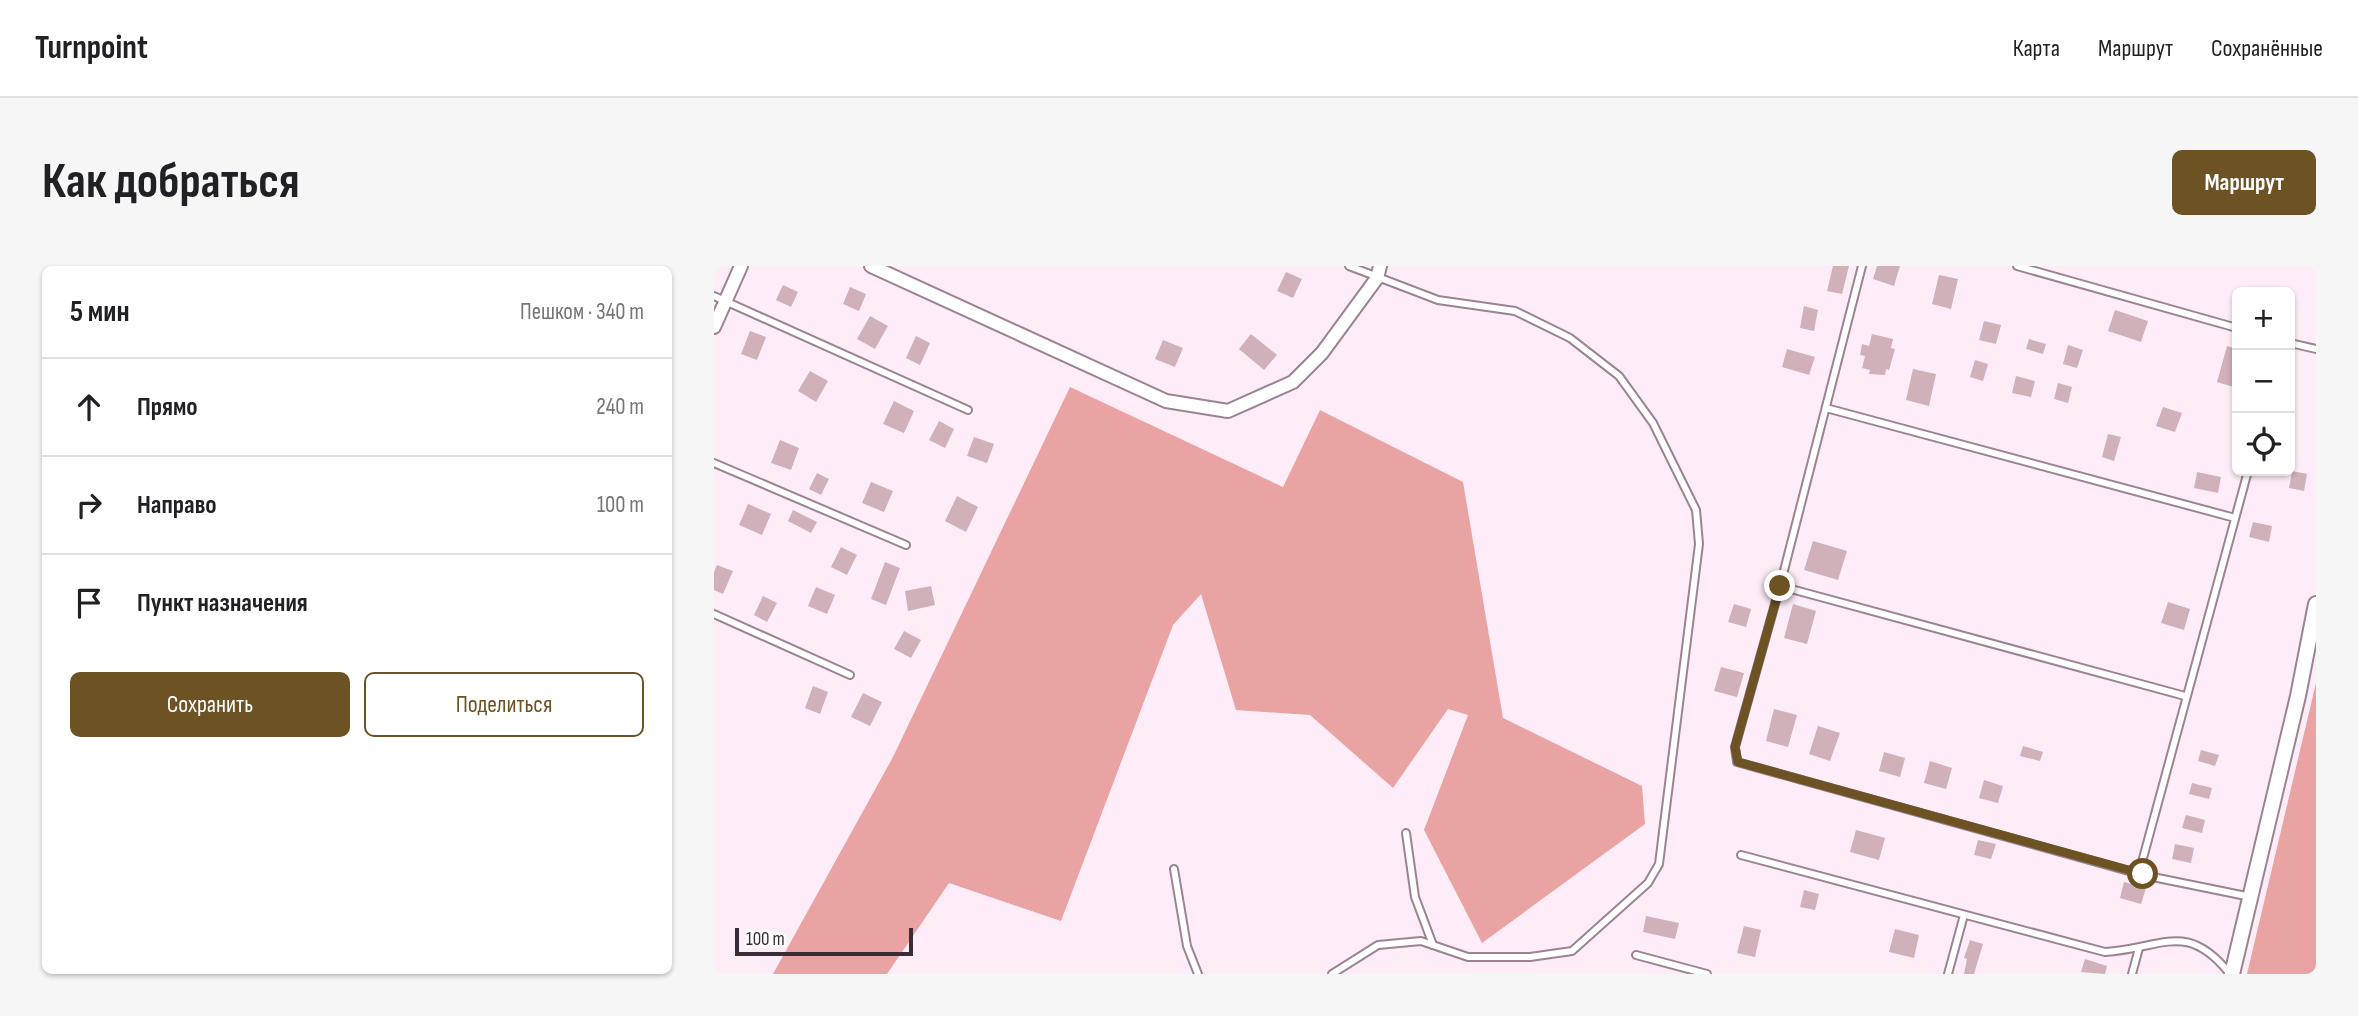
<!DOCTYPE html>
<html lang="ru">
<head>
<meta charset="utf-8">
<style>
	body { margin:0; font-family:"Sofia Sans Condensed",sans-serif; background:#f6f6f6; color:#202124 }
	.controls { position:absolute; right:21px; top:21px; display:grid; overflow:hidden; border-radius:10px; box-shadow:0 2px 5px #0004 }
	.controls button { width:63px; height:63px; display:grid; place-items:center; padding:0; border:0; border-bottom:2px solid #e0e0e0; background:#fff; color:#202124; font:35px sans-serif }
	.scale { position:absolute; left:21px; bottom:18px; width:178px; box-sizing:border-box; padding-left:7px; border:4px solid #382d34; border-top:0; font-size:19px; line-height:24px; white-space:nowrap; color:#382d34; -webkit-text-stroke:5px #fff; paint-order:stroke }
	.stop { position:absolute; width:21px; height:21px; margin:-16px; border:5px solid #6d5324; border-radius:50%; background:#fff }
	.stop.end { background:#6d5324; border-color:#fff; box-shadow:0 2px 7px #0008 }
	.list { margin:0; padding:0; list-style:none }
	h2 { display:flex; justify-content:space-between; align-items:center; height:91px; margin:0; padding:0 28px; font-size:30px }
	h2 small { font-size:23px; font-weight:400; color:#757577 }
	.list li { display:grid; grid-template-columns:46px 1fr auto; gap:21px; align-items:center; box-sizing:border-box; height:98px; padding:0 28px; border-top:2px solid #e0e0e0 }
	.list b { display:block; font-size:26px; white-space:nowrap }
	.list em { font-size:23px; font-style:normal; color:#757577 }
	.actions { display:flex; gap:14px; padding:21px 28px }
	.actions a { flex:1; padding:16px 0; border:2px solid #6d5324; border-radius:10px; text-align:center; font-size:24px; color:#6d5324 }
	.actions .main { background:#6d5324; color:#fff }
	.icon { flex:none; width:38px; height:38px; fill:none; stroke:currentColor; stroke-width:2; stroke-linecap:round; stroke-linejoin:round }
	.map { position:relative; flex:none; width:1602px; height:708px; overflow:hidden; border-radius:10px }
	header { display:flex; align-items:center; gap:42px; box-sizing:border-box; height:98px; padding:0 35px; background:#fff; border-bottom:2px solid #e0e0e0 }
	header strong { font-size:33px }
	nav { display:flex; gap:38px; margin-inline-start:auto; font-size:24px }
	.intro { display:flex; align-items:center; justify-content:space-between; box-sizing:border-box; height:168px; padding:0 42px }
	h1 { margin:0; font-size:49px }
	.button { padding:18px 32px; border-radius:10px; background:#6d5324; color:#fff; font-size:24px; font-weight:700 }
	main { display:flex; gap:42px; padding:0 42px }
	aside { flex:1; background:#fff; border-radius:10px; box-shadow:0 2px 5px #0004 }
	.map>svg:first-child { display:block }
	.forest { fill:#e8a3a2 }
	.building { fill:#d0b0b9 }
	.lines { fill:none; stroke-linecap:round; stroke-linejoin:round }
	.service-casing { stroke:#9c8393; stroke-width:10 }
	.minor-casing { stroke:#9c8393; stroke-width:16 }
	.tertiary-casing { stroke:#9c8393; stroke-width:18 }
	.service { stroke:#fff; stroke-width:6 }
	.minor { stroke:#fff; stroke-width:12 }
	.tertiary { stroke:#fff; stroke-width:14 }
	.route { stroke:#6d5324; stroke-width:9 }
</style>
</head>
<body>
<header>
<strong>Turnpoint</strong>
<nav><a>Карта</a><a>Маршрут</a><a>Сохранённые</a></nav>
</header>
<div class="intro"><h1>Как добраться</h1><a class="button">Маршрут</a></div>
<main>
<aside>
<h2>5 мин<small>Пешком · 340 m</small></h2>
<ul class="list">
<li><svg class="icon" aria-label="ahead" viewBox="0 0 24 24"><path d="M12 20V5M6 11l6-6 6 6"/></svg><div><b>Прямо</b></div><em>240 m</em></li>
<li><svg class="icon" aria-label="right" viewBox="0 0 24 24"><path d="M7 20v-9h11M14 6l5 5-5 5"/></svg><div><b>Направо</b></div><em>100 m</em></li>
<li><svg class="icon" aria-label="arrive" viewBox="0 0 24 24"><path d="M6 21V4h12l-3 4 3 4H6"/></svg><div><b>Пункт назначения</b></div></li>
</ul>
<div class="actions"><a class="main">Сохранить</a><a>Поделиться</a></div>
</aside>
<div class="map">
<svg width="1602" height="708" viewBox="0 0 1602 708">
	<rect width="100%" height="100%" fill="#feedf8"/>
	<g class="forest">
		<polygon points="356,121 569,221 606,144 749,216 789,452 928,520 931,558 768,677 710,564 754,449 734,443 679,522 596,449 522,444 487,328 459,359 347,655 235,617 173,708 59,708 179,491"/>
		<polygon points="1602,417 1602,708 1533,708"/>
	</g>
	<g class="building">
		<polygon points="1119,0 1135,0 1128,28 1113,25"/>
		<polygon points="1163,0 1186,0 1180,20 1159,13"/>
		<polygon points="572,6 588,13 579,32 563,25"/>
		<polygon points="1225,9 1244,13 1237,43 1218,38"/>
		<polygon points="69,19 84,26 77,41 62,34"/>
		<polygon points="136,21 152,28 145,45 129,38"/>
		<polygon points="1090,40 1104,44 1100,65 1086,62"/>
		<polygon points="1401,44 1434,55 1427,76 1394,65"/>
		<polygon points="156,50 174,60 161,83 143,73"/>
		<polygon points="1270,55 1287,59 1282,78 1265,74"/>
		<polygon points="36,65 52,71 43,94 27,88"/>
		<polygon points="537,68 563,89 550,104 525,83"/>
		<polygon points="1158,68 1179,73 1177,82 1181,83 1175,104 1172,103 1171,109 1155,108 1156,104 1148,102 1151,90 1146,89 1148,78 1155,80"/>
		<polygon points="202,70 216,77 206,99 192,92"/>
		<polygon points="1315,73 1332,78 1329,88 1312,83"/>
		<polygon points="449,74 469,82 461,101 441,93"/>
		<polygon points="1354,79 1369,84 1363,102 1349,98"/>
		<polygon points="1513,80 1523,83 1523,122 1503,116"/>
		<polygon points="1073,83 1101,91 1095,109 1068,101"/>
		<polygon points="1261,94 1274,98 1269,115 1256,111"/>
		<polygon points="1199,103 1222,108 1215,140 1192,134"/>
		<polygon points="96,105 114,115 102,136 84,125"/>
		<polygon points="1302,110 1321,115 1317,131 1298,127"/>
		<polygon points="1344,117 1358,121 1354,137 1340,133"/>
		<polygon points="180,135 200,145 190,167 169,158"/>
		<polygon points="1449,141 1468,147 1461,166 1442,160"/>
		<polygon points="225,155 240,163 231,182 215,174"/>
		<polygon points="1394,168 1407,171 1400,195 1388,191"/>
		<polygon points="260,171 280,178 273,197 253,190"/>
		<polygon points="66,174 85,182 77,204 57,197"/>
		<polygon points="1578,205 1593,208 1590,225 1575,222"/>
		<polygon points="1483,206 1507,211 1504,227 1480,222"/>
		<polygon points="103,207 115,213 107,229 95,223"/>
		<polygon points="157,216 179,225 170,246 148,237"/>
		<polygon points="243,230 264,241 252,266 231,255"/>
		<polygon points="34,238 57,248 48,269 25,259"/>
		<polygon points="79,244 103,256 97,267 74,255"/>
		<polygon points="1539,256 1558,260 1555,276 1535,271"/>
		<polygon points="1099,275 1133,285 1124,314 1090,304"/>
		<polygon points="127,281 143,289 133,309 117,301"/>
		<polygon points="171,296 186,302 172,339 157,333"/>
		<polygon points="3,299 19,305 9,328 0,324 0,306"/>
		<polygon points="217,320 221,339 194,345 191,325"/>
		<polygon points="102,321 121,329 113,348 94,340"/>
		<polygon points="49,330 63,337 53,356 40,349"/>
		<polygon points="1454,336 1476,343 1470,364 1447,357"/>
		<polygon points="1020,338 1037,343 1032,361 1014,356"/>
		<polygon points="1079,338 1102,345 1093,378 1070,372"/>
		<polygon points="190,365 207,374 197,392 180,383"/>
		<polygon points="1007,401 1030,407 1023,431 1000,425"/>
		<polygon points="99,420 114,426 106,448 91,442"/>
		<polygon points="149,427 168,436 156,460 137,451"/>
		<polygon points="1060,443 1083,449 1074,481 1052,475"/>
		<polygon points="1104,460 1126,467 1116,495 1095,488"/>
		<polygon points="1309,480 1329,486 1326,495 1306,490"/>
		<polygon points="1487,484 1505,489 1501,500 1484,495"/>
		<polygon points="1170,486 1191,492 1186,511 1165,505"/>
		<polygon points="1216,495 1238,502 1232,523 1210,517"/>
		<polygon points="1270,514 1289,520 1284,537 1265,532"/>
		<polygon points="1478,517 1498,522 1495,533 1475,528"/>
		<polygon points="1472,549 1491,554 1488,567 1468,562"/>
		<polygon points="1142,564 1171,572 1165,594 1136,586"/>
		<polygon points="1264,574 1282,578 1277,593 1260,589"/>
		<polygon points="1461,578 1480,582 1477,597 1458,593"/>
		<polygon points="1410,616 1432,622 1427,638 1406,632"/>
		<polygon points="1090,624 1105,628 1101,644 1086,641"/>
		<polygon points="932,650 965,657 961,673 929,666"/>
		<polygon points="1030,660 1047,664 1041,691 1023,687"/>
		<polygon points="1181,663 1205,669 1200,692 1175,686"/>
		<polygon points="1256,674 1269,678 1260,708 1250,708 1253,693 1250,692"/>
		<polygon points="1371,693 1393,700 1391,708 1367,706"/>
	</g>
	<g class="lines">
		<g class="service-casing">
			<g id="service">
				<polyline points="1148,0 1066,320 1021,481 1023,496 1429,609 1537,631"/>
				<polyline points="1303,0 1523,62"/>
				<polyline points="0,30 254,144"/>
				<polyline points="1576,77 1602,83"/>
				<polyline points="1112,142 1521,252"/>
				<polyline points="0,197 192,279"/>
				<polyline points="1066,320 1471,430"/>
				<polyline points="0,348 136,409"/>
				<polyline points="692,567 701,631 719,679"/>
				<path d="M1027 589 1391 686C1448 683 1472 653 1516 708"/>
				<polyline points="460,603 473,680 484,708"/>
				<polyline points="1425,607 1534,205"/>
				<polyline points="922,689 993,708"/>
				<polyline points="618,708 664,679 707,675 754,691 816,691 858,685 934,617 945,598 985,278 982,244 939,157 905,110 856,72 801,45 724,34 635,0"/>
				<polyline points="1234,708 1250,649"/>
				<polyline points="1418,708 1425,682"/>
			</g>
		</g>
		<g class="minor-casing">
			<g id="minor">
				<polyline points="157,0 452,135 514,145 579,116 608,87 663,12 666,0"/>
				<polyline points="0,61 27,0"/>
			</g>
		</g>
		<g class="tertiary-casing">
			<polyline id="tertiary" points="1518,708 1584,430 1602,338"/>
		</g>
		<use href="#service" class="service"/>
		<use href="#minor" class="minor"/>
		<use href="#tertiary" class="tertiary"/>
	</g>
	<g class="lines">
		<polyline class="route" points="1066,320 1021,481 1024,496 1429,608"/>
	</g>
</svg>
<div class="controls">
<button>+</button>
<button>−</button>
<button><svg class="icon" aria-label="locate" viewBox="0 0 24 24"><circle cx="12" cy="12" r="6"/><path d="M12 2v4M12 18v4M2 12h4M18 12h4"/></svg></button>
</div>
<div class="scale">100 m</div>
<div class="stop" style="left:1429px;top:608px"></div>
<div class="stop end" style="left:1066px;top:320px"></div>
</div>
</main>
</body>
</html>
